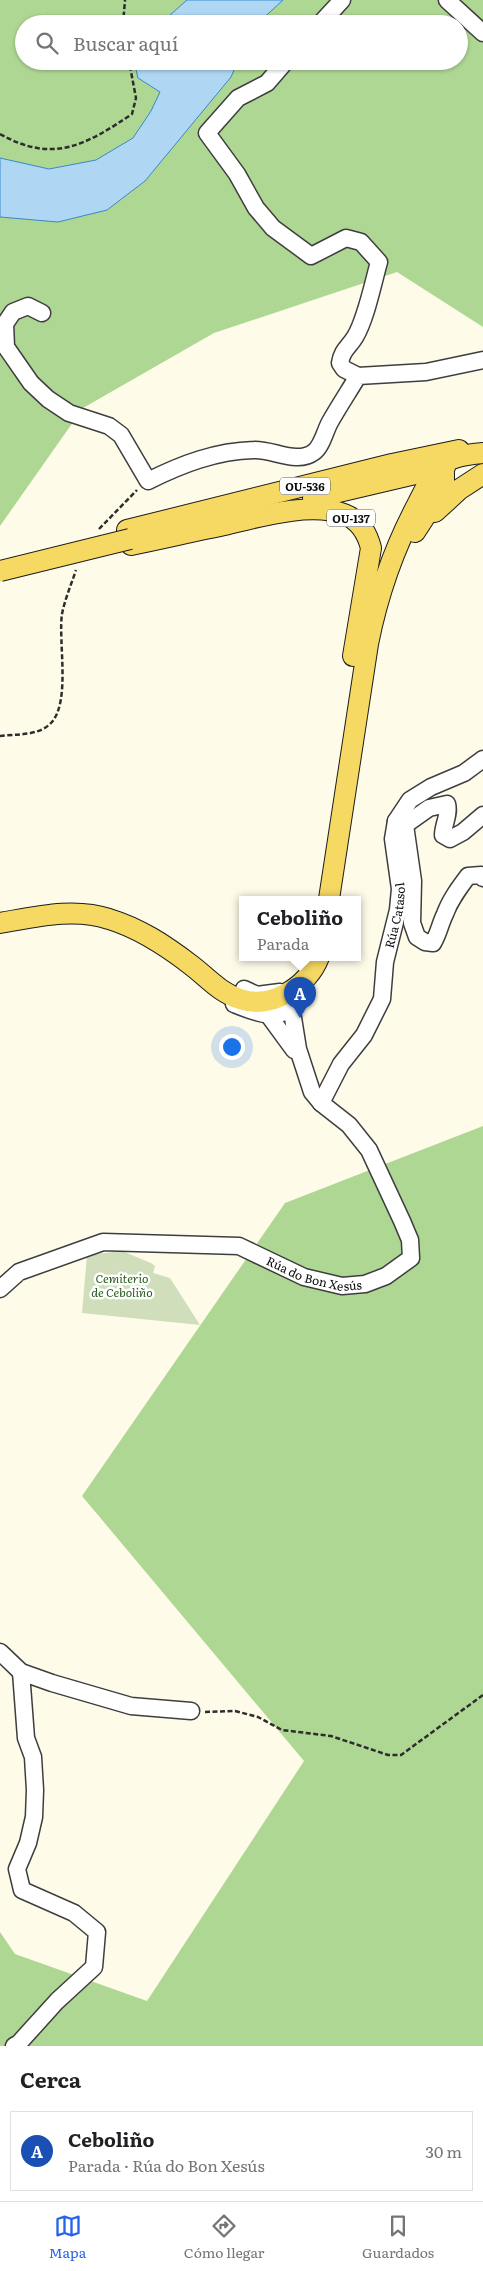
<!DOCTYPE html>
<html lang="es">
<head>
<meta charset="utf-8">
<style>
	body { margin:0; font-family:Literata,serif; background:#f6f6f6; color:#202124 }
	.you { position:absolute; left:231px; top:1046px; width:18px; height:18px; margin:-12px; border:4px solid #fff; border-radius:50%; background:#1a73e8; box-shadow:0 0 0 8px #1a73e833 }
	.badge { display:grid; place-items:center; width:32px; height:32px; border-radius:50%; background:#2563eb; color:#fff; font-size:16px; font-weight:700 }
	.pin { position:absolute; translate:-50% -41px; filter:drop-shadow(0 1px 2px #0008) }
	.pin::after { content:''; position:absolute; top:26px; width:18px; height:15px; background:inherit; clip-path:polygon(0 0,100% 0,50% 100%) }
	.popup { position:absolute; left:239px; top:896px; width:122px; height:65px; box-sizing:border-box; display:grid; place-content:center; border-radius:0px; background:#fff; filter:drop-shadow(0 1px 4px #0005); font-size:16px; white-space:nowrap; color:#757577 }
	.popup b { font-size:19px; color:#202124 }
	.popup::after { content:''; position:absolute; left:50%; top:100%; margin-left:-10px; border:10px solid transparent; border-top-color:#fff }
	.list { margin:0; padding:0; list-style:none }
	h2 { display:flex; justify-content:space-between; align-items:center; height:65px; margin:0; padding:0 20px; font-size:21px }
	h2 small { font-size:16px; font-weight:400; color:#757577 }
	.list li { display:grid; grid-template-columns:32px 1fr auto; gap:15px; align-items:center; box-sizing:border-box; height:80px; margin:0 10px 10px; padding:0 10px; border:1px solid #e0e0e0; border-radius:0px }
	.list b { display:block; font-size:19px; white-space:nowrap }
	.list p { margin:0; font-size:16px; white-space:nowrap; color:#757577 }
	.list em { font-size:16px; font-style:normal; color:#757577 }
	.icon { flex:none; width:28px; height:28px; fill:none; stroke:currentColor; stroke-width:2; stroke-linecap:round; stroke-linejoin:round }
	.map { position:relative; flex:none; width:483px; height:2046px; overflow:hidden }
	.search { position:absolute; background:#fff; box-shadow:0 1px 4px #0004; left:15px; right:15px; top:15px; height:55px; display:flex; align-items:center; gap:12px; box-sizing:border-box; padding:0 18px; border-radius:28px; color:#757577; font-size:19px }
	.sheet { height:155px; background:#fff }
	nav { display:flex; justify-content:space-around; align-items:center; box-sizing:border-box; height:70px; border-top:1px solid #e0e0e0; background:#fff; font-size:14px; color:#757577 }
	nav a { display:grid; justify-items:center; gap:2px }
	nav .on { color:#2563eb }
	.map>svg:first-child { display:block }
	.forest { fill:#afd794; fill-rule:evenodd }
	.cemetery { fill:#d1debc }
	.water { fill:#afd7f4; stroke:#3888ca }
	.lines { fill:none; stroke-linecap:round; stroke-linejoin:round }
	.minor-casing { stroke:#3e3e3e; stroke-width:19 }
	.major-casing { stroke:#1c1c1c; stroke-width:22 }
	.path { stroke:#2d2d2d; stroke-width:2.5; stroke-dasharray:5 2.5; stroke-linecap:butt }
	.minor { stroke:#fff; stroke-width:16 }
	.major { stroke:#f6d962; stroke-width:20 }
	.major-bridge-casing { stroke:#1c1c1c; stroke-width:22; stroke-linecap:butt }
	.major-bridge { stroke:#f6d962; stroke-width:20 }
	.labels { text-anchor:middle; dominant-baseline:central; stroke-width:5; stroke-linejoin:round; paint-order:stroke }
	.shield { fill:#fff; stroke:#545454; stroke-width:1 }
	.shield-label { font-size:11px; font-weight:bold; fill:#0b0b0b }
	.street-label { font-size:12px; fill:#0b0b0b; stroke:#fff }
	.park-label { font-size:12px; font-style:italic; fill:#28601d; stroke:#fff }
</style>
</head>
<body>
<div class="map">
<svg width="483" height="2046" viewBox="0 0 483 2046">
	<rect width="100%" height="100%" fill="#fffbe9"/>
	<g class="forest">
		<path d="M0 0H483V327L397 272 214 333 83 408 0 526ZM24 24H459V61H24Z"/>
		<polygon points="483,1126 483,2046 0,2046 0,1932 15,1954 147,2001 304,1761 82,1496 285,1203"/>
	</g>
	<polygon class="cemetery" points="122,1251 151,1263 155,1266 153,1273 170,1278 200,1325 82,1313 87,1255"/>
	<g class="water">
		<polygon points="187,0 283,0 257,24 160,24"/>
		<polygon points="134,61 238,61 231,77 145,181 107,210 58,222 0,217 0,158 49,169 96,160 133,138 151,111 160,92 138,78"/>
	</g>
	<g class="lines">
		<g class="minor-casing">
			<g id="minor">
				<polyline points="447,0 483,33"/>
				<polyline points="320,24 342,0"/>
				<path d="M286 61 267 83 238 98 207 133 237 174 256 208 273 228 311 256 346 238 361 242 379 262C373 283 366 319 355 337 349 347 342 350 340 363L344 369 358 376"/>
				<path d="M42 313 28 306 13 312 5 324 6 347 31 383 48 399 69 413 109 426 121 435 148 481C182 464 216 451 254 450 273 449 297 465 314 452 322 446 325 431 330 422 339 406 349 391 358 376L426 372 483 360"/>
				<path d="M396 821 405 825 413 881 412 923 417 937 425 942 433 943C439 933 440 924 445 914 450 900 459 888 468 876L481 875 483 878"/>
				<path d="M405 825 429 808 447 804C450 814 443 825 443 835L450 839 463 832 483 815"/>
				<path d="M234 1004C256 1013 281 1024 297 1001"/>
				<polyline points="264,1009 294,1050"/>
				<path id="s1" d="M321 1103 341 1064 364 1035 382 999 385 962 398 910 400 889 393 839 396 821 410 800 431 787 464 773 483 759"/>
				<path id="s2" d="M0 1289 19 1272 103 1242 239 1246 304 1277 342 1286 365 1284 386 1276 411 1258 410 1240 402 1221 369 1150 349 1125 321 1103 312 1092 298 1049 290 999 280 992 257 995 244 989"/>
				<polyline points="0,1652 21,1672 52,1683 131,1706 191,1711"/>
				<polyline points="14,2046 19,2043 57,2001 94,1967 97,1932 74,1913 22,1890 17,1869 28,1843 34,1817 35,1790 33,1757 26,1738 21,1672"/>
			</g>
		</g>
		<g class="major-casing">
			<g id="major">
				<polyline points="313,498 445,467"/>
				<polyline points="435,512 460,489 483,474"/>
				<polyline points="127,530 392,464 459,450"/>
				<polyline points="415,532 439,495 444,484 444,474 435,468"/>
				<path d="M131 545C160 539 190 532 220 526 255 518 309 501 344 514 359 520 367 532 371 548L353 656"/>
				<path d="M329 899 368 644C378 593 394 548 418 503 425 489 433 471 446 462 456 455 472 454 483 453"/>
				<path d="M0 923C35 917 74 907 109 919 139 928 165 945 191 965 207 977 220 993 240 999 272 1010 308 986 319 957"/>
			</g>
		</g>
		<g class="path">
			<polyline points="123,24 125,0"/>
			<path d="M0 134C53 164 86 145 132 114L136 98 129 61"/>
			<polyline points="99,529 137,490"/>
			<path d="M0 736C16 734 39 736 51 723 71 702 58 641 62 614 65 599 71 585 76 570"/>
			<polyline points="205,1712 235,1711 258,1717 282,1730 331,1736 388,1755 401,1755 483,1695"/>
		</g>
		<use href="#minor" class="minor"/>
		<use href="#major" class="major"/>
		<g class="major-bridge-casing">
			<polyline id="major-bridge" points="0,571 130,539"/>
		</g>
		<use href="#major-bridge" class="major-bridge"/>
	</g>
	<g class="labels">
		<g class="shield">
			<rect x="280" y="477.5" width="50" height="17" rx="4"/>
			<rect x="327" y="509.5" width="48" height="17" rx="4"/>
		</g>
		<g class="shield-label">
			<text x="305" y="486">OU-536</text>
			<text x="351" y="518">OU-137</text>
		</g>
		<g class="street-label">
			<text stroke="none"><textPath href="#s1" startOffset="206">Rúa Catasol</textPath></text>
			<text stroke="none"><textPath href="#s2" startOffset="332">Rúa do Bon Xesús</textPath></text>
		</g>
		<g class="park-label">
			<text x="122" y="1278">Cemiterio<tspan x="122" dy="14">de Ceboliño</tspan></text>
		</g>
	</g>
</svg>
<div class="you"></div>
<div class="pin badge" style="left:300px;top:1018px;background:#1a4fb4">A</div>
<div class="popup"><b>Ceboliño</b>Parada</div>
<div class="search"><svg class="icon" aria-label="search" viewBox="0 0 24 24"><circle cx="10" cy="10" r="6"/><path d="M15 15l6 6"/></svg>Buscar aquí</div>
</div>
<section class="sheet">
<h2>Cerca<small></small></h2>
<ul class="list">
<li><span class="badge" style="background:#1a4fb4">A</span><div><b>Ceboliño</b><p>Parada · Rúa do Bon Xesús</p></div><em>30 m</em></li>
</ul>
</section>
<nav>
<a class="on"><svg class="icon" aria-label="map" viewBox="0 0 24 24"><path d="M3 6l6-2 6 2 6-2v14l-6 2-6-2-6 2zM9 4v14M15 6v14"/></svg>Mapa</a>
<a><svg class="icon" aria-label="directions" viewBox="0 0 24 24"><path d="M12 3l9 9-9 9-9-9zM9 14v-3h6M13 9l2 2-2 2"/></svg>Cómo llegar</a>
<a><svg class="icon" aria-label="saved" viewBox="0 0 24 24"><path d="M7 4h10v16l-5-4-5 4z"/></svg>Guardados</a>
</nav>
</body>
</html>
